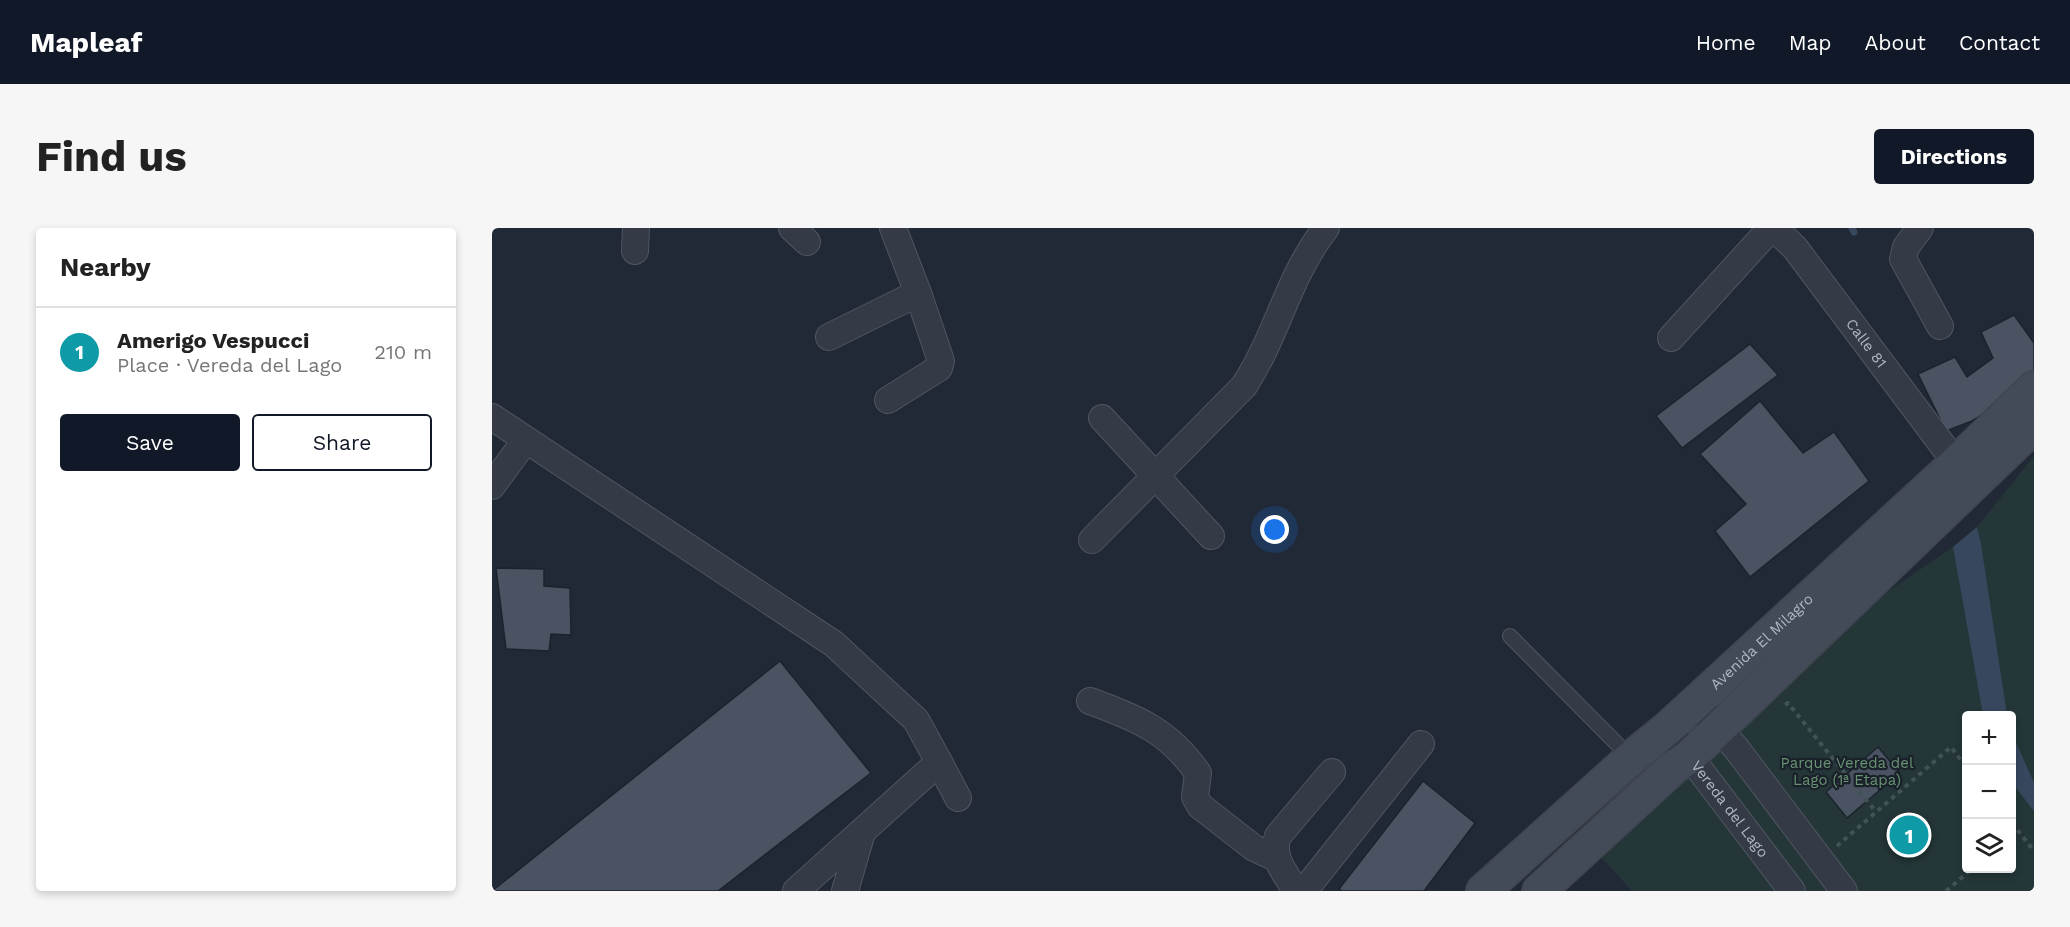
<!DOCTYPE html>
<html lang="en">
<head>
<meta charset="utf-8">
<style>
	body { margin:0; font-family:"Work Sans",sans-serif; background:#f6f6f6; color:#222 }
	.controls { position:absolute; right:18px; bottom:18px; display:grid; overflow:hidden; border-radius:6px; box-shadow:0 3px 9px #0003 }
	.controls button { width:54px; height:54px; display:grid; place-items:center; padding:0; border:0; border-bottom:2px solid #e0e0e0; background:#fff; color:#222; font:30px sans-serif }
	.you { position:absolute; left:783px; top:302px; width:21px; height:21px; margin:-15px; border:4px solid #fff; border-radius:50%; background:#1a73e8; box-shadow:0 0 0 9px #1a73e833 }
	.badge { display:grid; place-items:center; width:39px; height:39px; border-radius:50%; background:#111827; color:#fff; font-size:20px; font-weight:700 }
	.pin { position:absolute; translate:-50% -50%; border:3px solid #fff; box-shadow:0 2px 6px #0006 }
	.list { margin:0; padding:0; list-style:none }
	h2 { display:flex; justify-content:space-between; align-items:center; height:78px; margin:0; padding:0 24px; font-size:26px }
	h2 small { font-size:20px; font-weight:400; color:#767676 }
	.list li { display:grid; grid-template-columns:39px 1fr auto; gap:18px; align-items:center; box-sizing:border-box; height:90px; padding:0 24px; border-top:2px solid #e0e0e0 }
	.list b { display:block; font-size:22px; white-space:nowrap }
	.list p { margin:0; font-size:20px; white-space:nowrap; color:#767676 }
	.list em { font-size:20px; font-style:normal; color:#767676 }
	.actions { display:flex; gap:12px; padding:18px 24px }
	.actions a { flex:1; padding:14px 0; border:2px solid #111827; border-radius:6px; text-align:center; font-size:21px; color:#111827 }
	.actions .main { background:#111827; color:#fff }
	.icon { flex:none; width:33px; height:33px; fill:none; stroke:currentColor; stroke-width:2; stroke-linecap:round; stroke-linejoin:round }
	.map { position:relative; flex:none; width:1542px; height:663px; overflow:hidden; border-radius:6px }
	header { display:flex; align-items:center; gap:36px; box-sizing:border-box; height:84px; padding:0 30px; background:#111827; color:#fff }
	header strong { font-size:28px }
	nav { display:flex; gap:33px; margin-inline-start:auto; font-size:21px }
	.intro { display:flex; align-items:center; justify-content:space-between; box-sizing:border-box; height:144px; padding:0 36px }
	h1 { margin:0; font-size:42px }
	.button { padding:15px 27px; border-radius:6px; background:#111827; color:#fff; font-size:21px; font-weight:700 }
	main { display:flex; gap:36px; padding:0 36px }
	aside { flex:1; background:#fff; border-radius:6px; box-shadow:0 3px 9px #0003 }
	.map>svg:first-child { display:block }
	.green { fill:#243638; fill-rule:evenodd }
	.water { fill:#37475e }
	.lines { fill:none; stroke-linecap:round; stroke-linejoin:round }
	.stream { stroke:#37475e; stroke-width:7 }
	.building { fill:#495362; stroke:#1c232d; stroke-width:1.5 }
	.service-casing { stroke:#4f5661; stroke-width:16 }
	.minor-casing { stroke:#4f5661; stroke-width:28 }
	.secondary-casing { stroke:#3e4550; stroke-width:36 }
	.path { stroke:#425356; stroke-width:4; stroke-dasharray:4.5 4.5; stroke-linecap:butt }
	.service { stroke:#343b46; stroke-width:14 }
	.minor { stroke:#343b46; stroke-width:26 }
	.secondary { stroke:#434b59; stroke-width:33 }
	.labels { text-anchor:middle; dominant-baseline:central; stroke-width:4.5; stroke-linejoin:round; paint-order:stroke }
	.street-label { font-size:15px; fill:#afb6c3; stroke:#1a212b }
	.park-label { font-size:15px; fill:#689272; stroke:#1a212b }
</style>
</head>
<body>
<header>
<strong>Mapleaf</strong>
<nav><a>Home</a><a>Map</a><a>About</a><a>Contact</a></nav>
</header>
<div class="intro"><h1>Find us</h1><a class="button">Directions</a></div>
<main>
<aside>
<h2>Nearby<small></small></h2>
<ul class="list">
<li><span class="badge" style="background:#0f9aa8">1</span><div><b>Amerigo Vespucci</b><p>Place · Vereda del Lago</p></div><em>210 m</em></li>
</ul>
<div class="actions"><a class="main">Save</a><a>Share</a></div>
</aside>
<div class="map">
<svg width="1542" height="663" viewBox="0 0 1542 663">
	<rect width="100%" height="100%" fill="#212936"/>
	<path class="green" d="M1542 228V663H1140L1097 616 1311 421 1461 319 1485 299ZM1474 488H1520V640H1474Z"/>
	<g class="water">
		<polygon points="1485,299 1489,316 1515,487 1491,487 1461,319"/>
		<polygon points="1520,505 1542,555 1542,583 1520,555"/>
	</g>
	<g class="lines">
		<polyline class="stream" points="1360,0 1362,4"/>
	</g>
	<g class="building">
		<polygon points="1522,87 1542,115 1542,151 1534,160 1480,193 1454,203 1426,146 1463,129 1475,149 1501,130 1489,104"/>
		<polygon points="1258,116 1286,147 1190,220 1164,188"/>
		<polygon points="1268,173 1311,225 1342,204 1377,253 1258,349 1223,303 1254,276 1208,226"/>
		<polygon points="4,340 52,341 52,358 78,360 79,407 59,406 57,423 14,421"/>
		<polygon points="288,433 379,545 226,663 0,663"/>
		<polygon points="1386,519 1408,545 1355,590 1334,564"/>
		<polygon points="931,553 983,595 932,663 850,663 847,661"/>
	</g>
	<g class="lines">
		<g class="service-casing">
			<polyline id="service" points="1018,408 1139,530"/>
		</g>
		<g class="minor-casing">
			<g id="minor">
				<polyline points="300,0 315,14"/>
				<path id="s1" d="M1282 0 1303 20 1464 235"/>
				<polyline points="1428,0 1414,19 1411,31 1448,98"/>
				<polyline points="143,23 144,0"/>
				<polyline points="337,109 426,65 401,0"/>
				<polyline points="1179,110 1279,0"/>
				<polyline points="396,172 447,140 449,133 426,65"/>
				<polyline points="0,189 342,416 424,492 447,534 304,663"/>
				<polyline points="610,190 719,308"/>
				<polyline points="0,258 33,213"/>
				<path d="M600 312 752 158C786 106 795 50 834 0"/>
				<path d="M598 473C645 490 677 503 706 545L703 569 708 578 762 620 784 630"/>
				<polyline points="1203,475 1244,520 1352,663"/>
				<path id="s2" d="M1176 500 1300 663"/>
				<polyline points="447,534 466,570"/>
				<polyline points="353,663 370,604"/>
				<path d="M804 663C794 646 778 629 786 608L840 544"/>
				<polyline points="812,663 929,516"/>
			</g>
		</g>
		<g class="secondary-casing">
			<g id="secondary">
				<path id="s3" d="M991 663 1139 530 1176 500 1464 235 1542 160"/>
				<polyline points="1047,663 1181,540 1197,529 1542,198"/>
			</g>
		</g>
		<g class="path">
			<polyline points="1293,477 1296,475 1384,584"/>
			<polyline points="1520,595 1542,623"/>
			<polyline points="1345,618 1459,519 1474,539"/>
			<polyline points="1454,663 1481,640"/>
		</g>
		<use href="#service" class="service"/>
		<use href="#minor" class="minor"/>
		<use href="#secondary" class="secondary"/>
	</g>
	<g class="labels">
		<g class="street-label">
			<text stroke="none"><textPath href="#s1" startOffset="148">Calle 81</textPath></text>
			<text stroke="none"><textPath href="#s3" startOffset="374">Avenida El Milagro</textPath></text>
			<text stroke="none"><textPath href="#s2" startOffset="102">Vereda del Lago</textPath></text>
		</g>
		<g class="park-label">
			<text x="1355" y="535">Parque Vereda del<tspan x="1355" dy="17">Lago (1ª Etapa)</tspan></text>
		</g>
	</g>
</svg>
<div class="controls">
<button>+</button>
<button>−</button>
<button><svg class="icon" aria-label="layers" viewBox="0 0 24 24"><path d="M12 4l9 5-9 5-9-5zM3 14l9 5 9-5"/></svg></button>
</div>
<div class="you"></div>
<div class="pin badge" style="left:1417px;top:607px;background:#0f9aa8">1</div>
</div>
</main>
</body>
</html>
